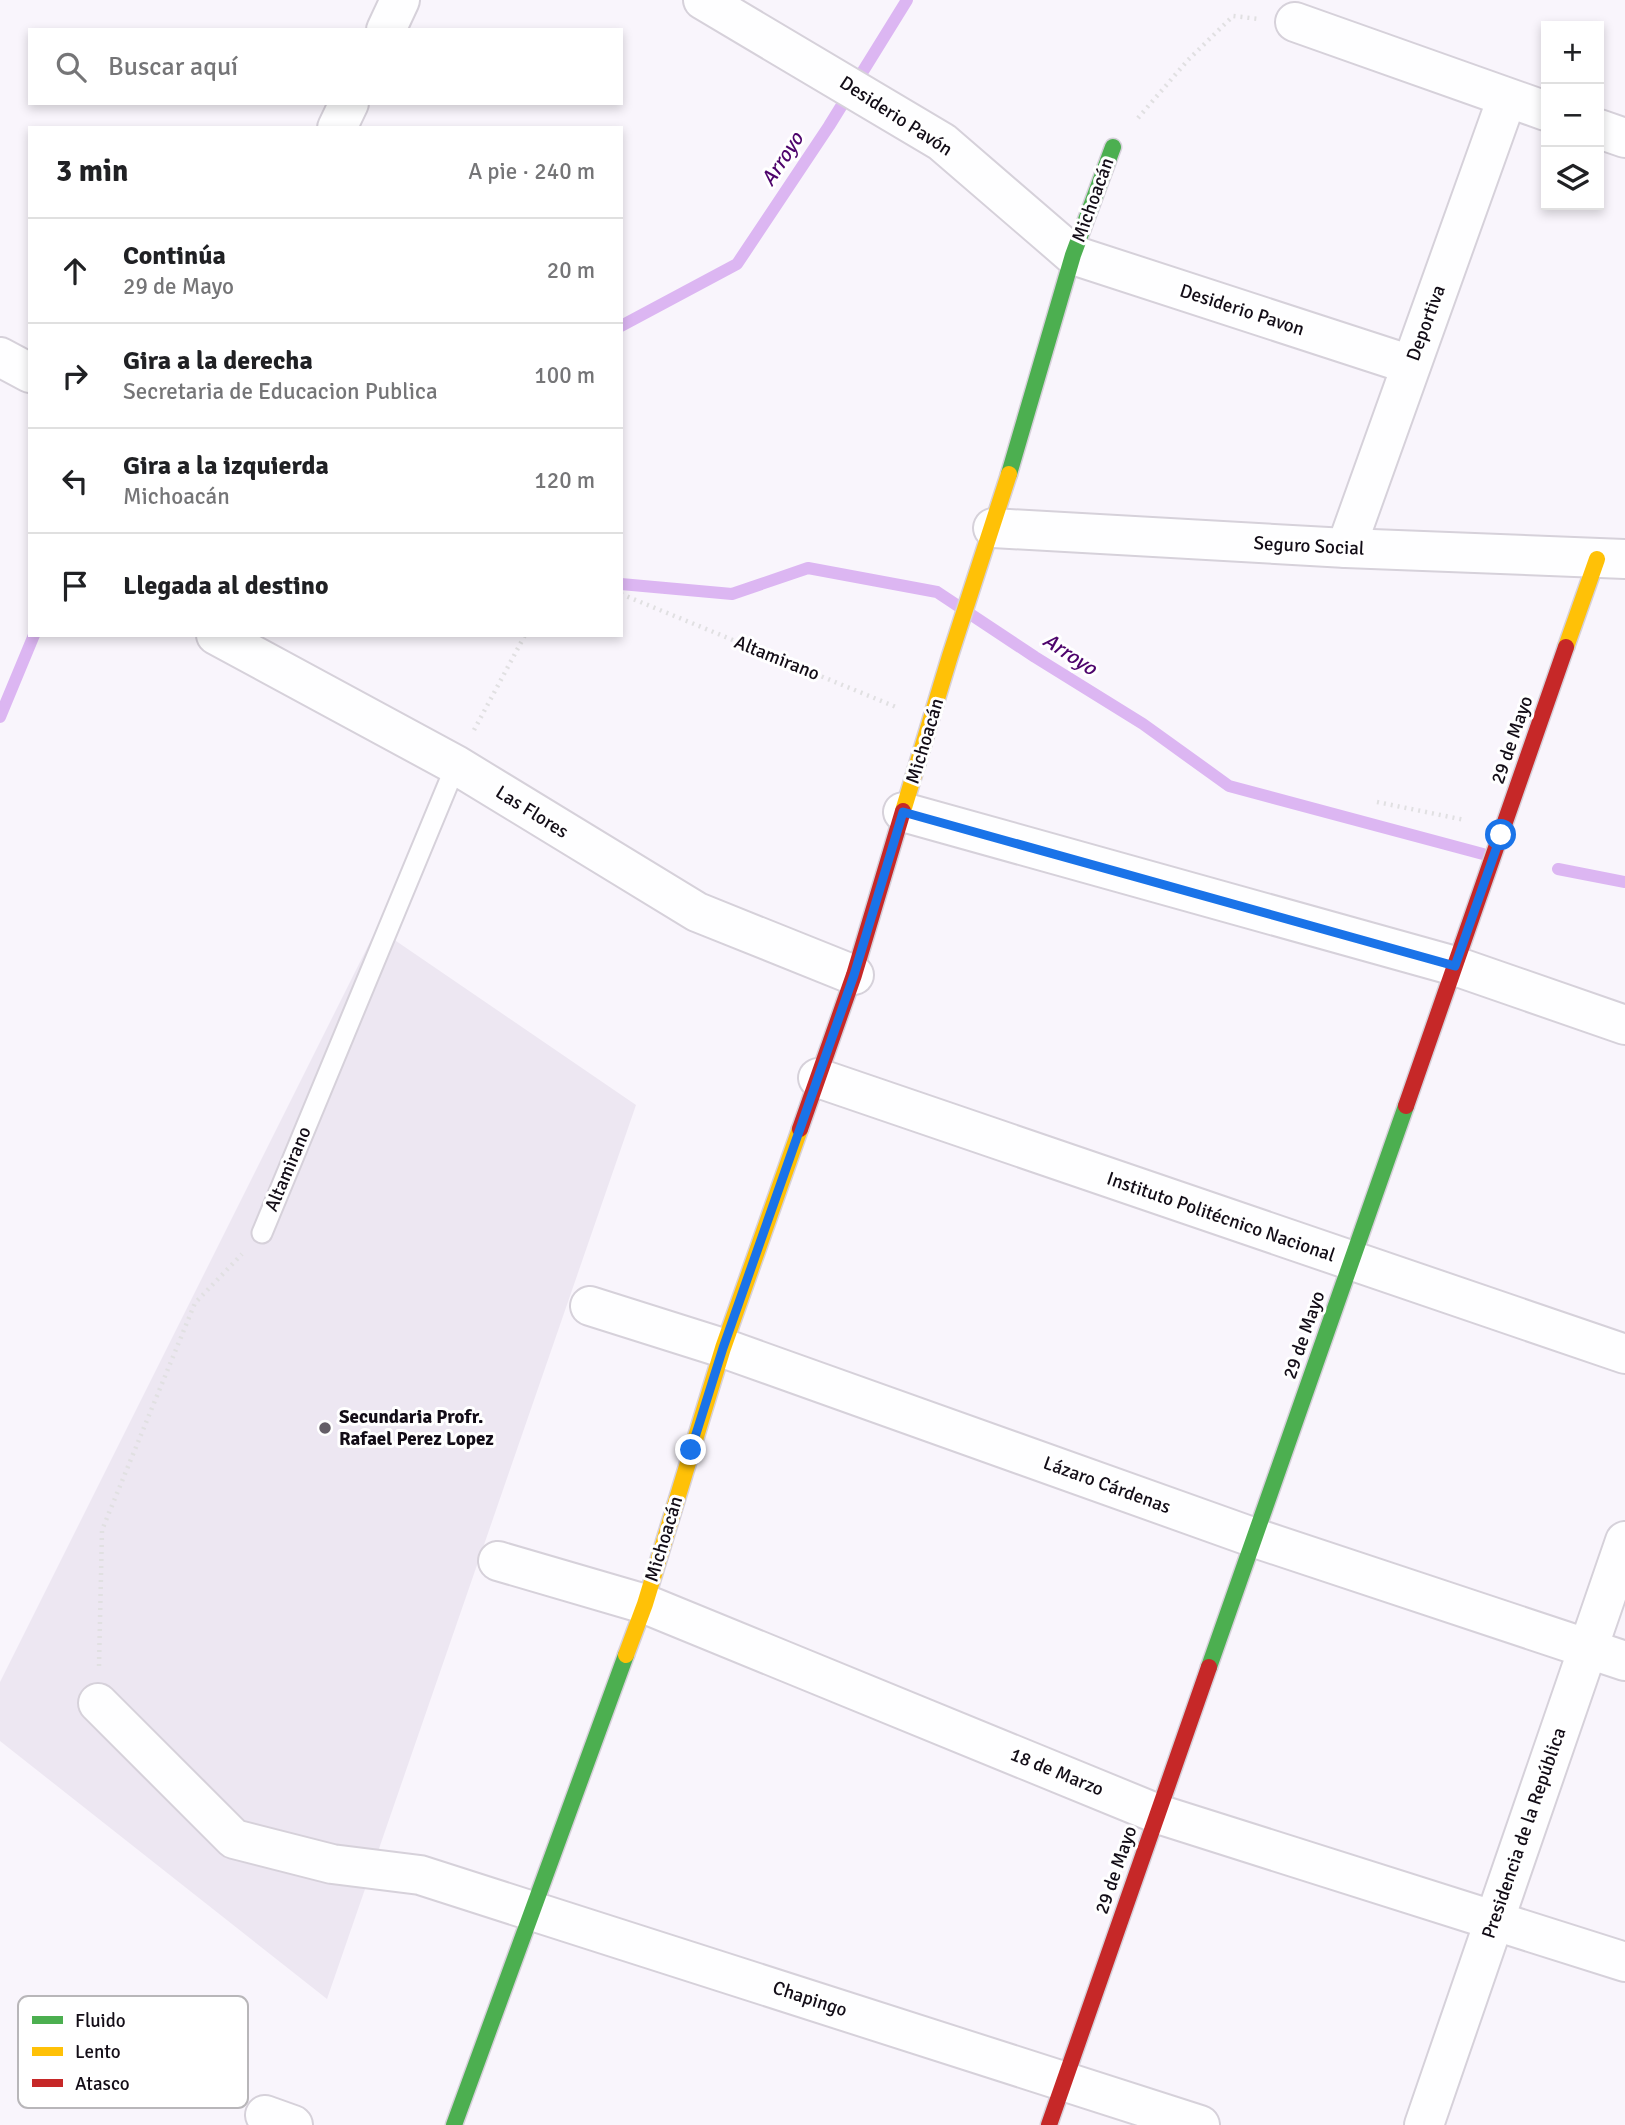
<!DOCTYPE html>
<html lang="es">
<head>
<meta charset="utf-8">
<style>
	body { margin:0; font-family:Signika,sans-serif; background:#f6f6f6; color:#202124 }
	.controls { position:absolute; right:21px; top:21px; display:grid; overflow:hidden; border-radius:0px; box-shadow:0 4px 10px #0003 }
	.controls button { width:63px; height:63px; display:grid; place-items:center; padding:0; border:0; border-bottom:2px solid #e0e0e0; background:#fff; color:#202124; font:35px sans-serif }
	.stop { position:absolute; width:21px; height:21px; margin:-16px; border:5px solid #1a73e8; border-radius:50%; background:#fff }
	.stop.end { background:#1a73e8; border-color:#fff; box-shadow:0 2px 7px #0008 }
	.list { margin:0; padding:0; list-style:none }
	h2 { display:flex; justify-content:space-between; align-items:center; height:91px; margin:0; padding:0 28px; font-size:30px }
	h2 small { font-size:23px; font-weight:400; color:#757577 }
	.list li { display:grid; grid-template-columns:46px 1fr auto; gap:21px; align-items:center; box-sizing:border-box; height:105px; padding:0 28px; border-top:2px solid #e0e0e0 }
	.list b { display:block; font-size:26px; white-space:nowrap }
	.list p { margin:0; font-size:23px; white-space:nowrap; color:#757577 }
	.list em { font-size:23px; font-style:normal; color:#757577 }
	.icon { flex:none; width:38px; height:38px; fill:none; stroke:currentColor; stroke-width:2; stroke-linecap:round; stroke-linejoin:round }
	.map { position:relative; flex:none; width:1625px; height:2125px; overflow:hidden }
	.search { position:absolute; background:#fff; box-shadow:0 4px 10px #0003; left:28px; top:28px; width:595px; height:77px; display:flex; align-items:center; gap:18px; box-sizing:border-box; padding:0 24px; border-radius:0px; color:#757577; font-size:26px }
	.panel { position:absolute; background:#fff; box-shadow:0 4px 10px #0003; left:28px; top:126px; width:595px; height:511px; border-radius:0px }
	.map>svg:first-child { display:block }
	.built { fill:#ede7f2 }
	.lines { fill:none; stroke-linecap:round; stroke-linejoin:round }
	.stream { stroke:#dcb6f2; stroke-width:12 }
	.lane-casing { stroke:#d6d1da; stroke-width:23 }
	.street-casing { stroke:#d6d1da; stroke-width:42 }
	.fast-casing { stroke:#d6d1da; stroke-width:19 }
	.slow-casing { stroke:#d6d1da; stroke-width:19 }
	.jam-casing { stroke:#d6d1da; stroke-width:19 }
	.path { stroke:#e1e0e2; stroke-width:4.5; stroke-dasharray:2 5; stroke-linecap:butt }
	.lane { stroke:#fefeff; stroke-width:19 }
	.street { stroke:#fefeff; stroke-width:38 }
	.fast { stroke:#4caf50; stroke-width:16 }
	.slow { stroke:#ffc107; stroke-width:16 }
	.jam { stroke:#c62828; stroke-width:16 }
	.route { stroke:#1a73e8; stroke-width:9 }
	.poi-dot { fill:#645e67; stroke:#fff; stroke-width:2.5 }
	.labels { text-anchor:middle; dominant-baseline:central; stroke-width:6; stroke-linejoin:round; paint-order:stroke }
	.street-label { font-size:19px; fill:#130d17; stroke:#fff }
	.poi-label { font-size:19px; font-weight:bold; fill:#130d17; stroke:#fff; text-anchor:start }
	.water-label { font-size:21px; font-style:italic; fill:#4d036b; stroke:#fff }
	.key { fill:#fff; stroke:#b8b6b9; stroke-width:2 }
	.key-label { font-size:19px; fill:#130d17 }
</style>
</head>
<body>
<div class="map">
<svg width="1625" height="2125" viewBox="0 0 1625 2125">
	<rect width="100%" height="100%" fill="#f9f5fc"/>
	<polygon class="built" points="377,928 636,1105 327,1999 0,1741 0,1682"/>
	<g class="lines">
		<g class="stream">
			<polyline points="621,326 737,264 829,126 907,0"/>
			<polyline points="621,584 732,594 808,568 937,592 1035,657 1143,724 1229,786 1483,854"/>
			<polyline points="0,717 34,635"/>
			<polyline points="1558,869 1625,882"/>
		</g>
		<g class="lane-casing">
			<polyline id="lane" points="262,1233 456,765"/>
		</g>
		<g class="street-casing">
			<g id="street">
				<polyline points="703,0 942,142 1073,255 1411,365"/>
				<polyline points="1295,22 1546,111"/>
				<polyline points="386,30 400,0"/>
				<polyline points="337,128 349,103"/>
				<polyline points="1599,129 1625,138"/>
				<polyline points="0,357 30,373"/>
				<polyline points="993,528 1346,548 1625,559"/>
				<polyline points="1346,548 1507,98"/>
				<polyline points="216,635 456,765 697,912 854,975"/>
				<polyline points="903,812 1455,966 1625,1025"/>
				<polyline points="818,1078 1625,1354"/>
				<polyline points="590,1306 723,1348 1255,1538 1625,1661"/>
				<polyline points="498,1561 645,1604 1158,1814 1625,1962"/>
				<polyline points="98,1703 234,1839 332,1864 420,1875 1200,2125"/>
				<polyline points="265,2115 293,2125"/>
				<polyline points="1424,2125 1625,1541"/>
			</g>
		</g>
		<g class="fast-casing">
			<g id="fast">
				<polyline points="1009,474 1073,255 1113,147"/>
				<polyline points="1209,1667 1406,1106"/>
				<polyline points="454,2125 626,1655"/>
			</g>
		</g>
		<g class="slow-casing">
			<g id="slow">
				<polyline points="1566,647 1597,559"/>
				<polyline points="903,811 950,656 1009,474"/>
				<polyline points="626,1655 645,1604 723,1348 800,1129"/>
			</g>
		</g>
		<g class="jam-casing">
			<g id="jam">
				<polyline points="1406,1106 1566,647"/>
				<polyline points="800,1129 854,975 903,811"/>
				<polyline points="1049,2125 1209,1667"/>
			</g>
		</g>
		<g class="path">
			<polyline points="1138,118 1188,60 1233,16 1259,19"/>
			<polyline points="621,594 896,707"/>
			<polyline points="474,730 525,635"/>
			<polyline points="1377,802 1465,820"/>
			<polyline points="99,1666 102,1530 195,1303 242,1254"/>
		</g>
		<use href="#lane" class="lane"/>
		<use href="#street" class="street"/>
		<use href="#fast" class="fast"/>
		<use href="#slow" class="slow"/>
		<use href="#jam" class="jam"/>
	</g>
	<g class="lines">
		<polyline class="route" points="691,1450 723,1348 854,975 903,812 1455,966 1501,835"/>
	</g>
	<circle class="poi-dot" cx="325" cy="1428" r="7"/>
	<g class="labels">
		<g class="street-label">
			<text transform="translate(896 116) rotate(33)">Desiderio Pavón</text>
			<text transform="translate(1093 200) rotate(-70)">Michoacán</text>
			<text transform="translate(1242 310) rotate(18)">Desiderio Pavon</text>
			<text transform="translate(1426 323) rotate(-70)">Deportiva</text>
			<text transform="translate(1309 546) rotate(3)">Seguro Social</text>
			<text transform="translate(777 658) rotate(22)">Altamirano</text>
			<text transform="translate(1512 740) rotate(-71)">29 de Mayo</text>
			<text transform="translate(925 741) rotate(-73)">Michoacán</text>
			<text transform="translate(532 812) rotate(32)">Las Flores</text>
			<text transform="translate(288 1169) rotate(-67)">Altamirano</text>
			<text transform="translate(1221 1217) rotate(19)">Instituto Politécnico Nacional</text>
			<text transform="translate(1304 1335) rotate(-71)">29 de Mayo</text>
			<text transform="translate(1107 1485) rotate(20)">Lázaro Cárdenas</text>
			<text transform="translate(664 1539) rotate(-73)">Michoacán</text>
			<text transform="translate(1057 1772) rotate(22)">18 de Marzo</text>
			<text transform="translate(1524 1833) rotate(-71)">Presidencia de la República</text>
			<text transform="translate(1116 1870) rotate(-71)">29 de Mayo</text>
			<text transform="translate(810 1999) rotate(18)">Chapingo</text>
		</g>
		<g class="poi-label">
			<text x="339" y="1417">Secundaria Profr.<tspan x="339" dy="22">Rafael Perez Lopez</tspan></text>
		</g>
		<g class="water-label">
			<text transform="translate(782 159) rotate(-57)">Arroyo</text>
			<text transform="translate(1070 654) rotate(33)">Arroyo</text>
		</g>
	</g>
	<rect x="18" y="1996" width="230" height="112" rx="10" class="key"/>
	<rect x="32" y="2016" width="31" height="8" fill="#4caf50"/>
	<rect x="32" y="2047" width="31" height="9" fill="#ffc107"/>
	<rect x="32" y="2079" width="31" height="8" fill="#c62828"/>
	<g class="key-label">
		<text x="75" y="2027">Fluido</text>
		<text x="75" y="2058">Lento</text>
		<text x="75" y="2090">Atasco</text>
	</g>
</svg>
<div class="controls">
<button>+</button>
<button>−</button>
<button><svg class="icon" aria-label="layers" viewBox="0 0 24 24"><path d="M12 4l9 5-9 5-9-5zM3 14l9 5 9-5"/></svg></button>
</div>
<div class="stop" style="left:1501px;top:835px"></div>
<div class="stop end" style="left:691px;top:1450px"></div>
<div class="search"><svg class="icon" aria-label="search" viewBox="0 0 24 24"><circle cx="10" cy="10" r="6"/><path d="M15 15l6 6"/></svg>Buscar aquí</div>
<section class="panel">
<h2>3 min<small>A pie · 240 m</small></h2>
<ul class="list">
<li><svg class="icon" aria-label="ahead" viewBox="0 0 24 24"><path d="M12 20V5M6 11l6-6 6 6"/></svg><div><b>Continúa</b><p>29 de Mayo</p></div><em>20 m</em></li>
<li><svg class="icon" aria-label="right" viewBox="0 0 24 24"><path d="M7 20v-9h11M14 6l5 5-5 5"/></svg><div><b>Gira a la derecha</b><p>Secretaria de Educacion Publica</p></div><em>100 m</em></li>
<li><svg class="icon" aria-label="left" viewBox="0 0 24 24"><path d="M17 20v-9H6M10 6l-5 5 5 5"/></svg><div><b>Gira a la izquierda</b><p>Michoacán</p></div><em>120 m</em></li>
<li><svg class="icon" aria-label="arrive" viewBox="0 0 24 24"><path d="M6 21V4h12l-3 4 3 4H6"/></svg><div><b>Llegada al destino</b></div></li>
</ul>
</section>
</div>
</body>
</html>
